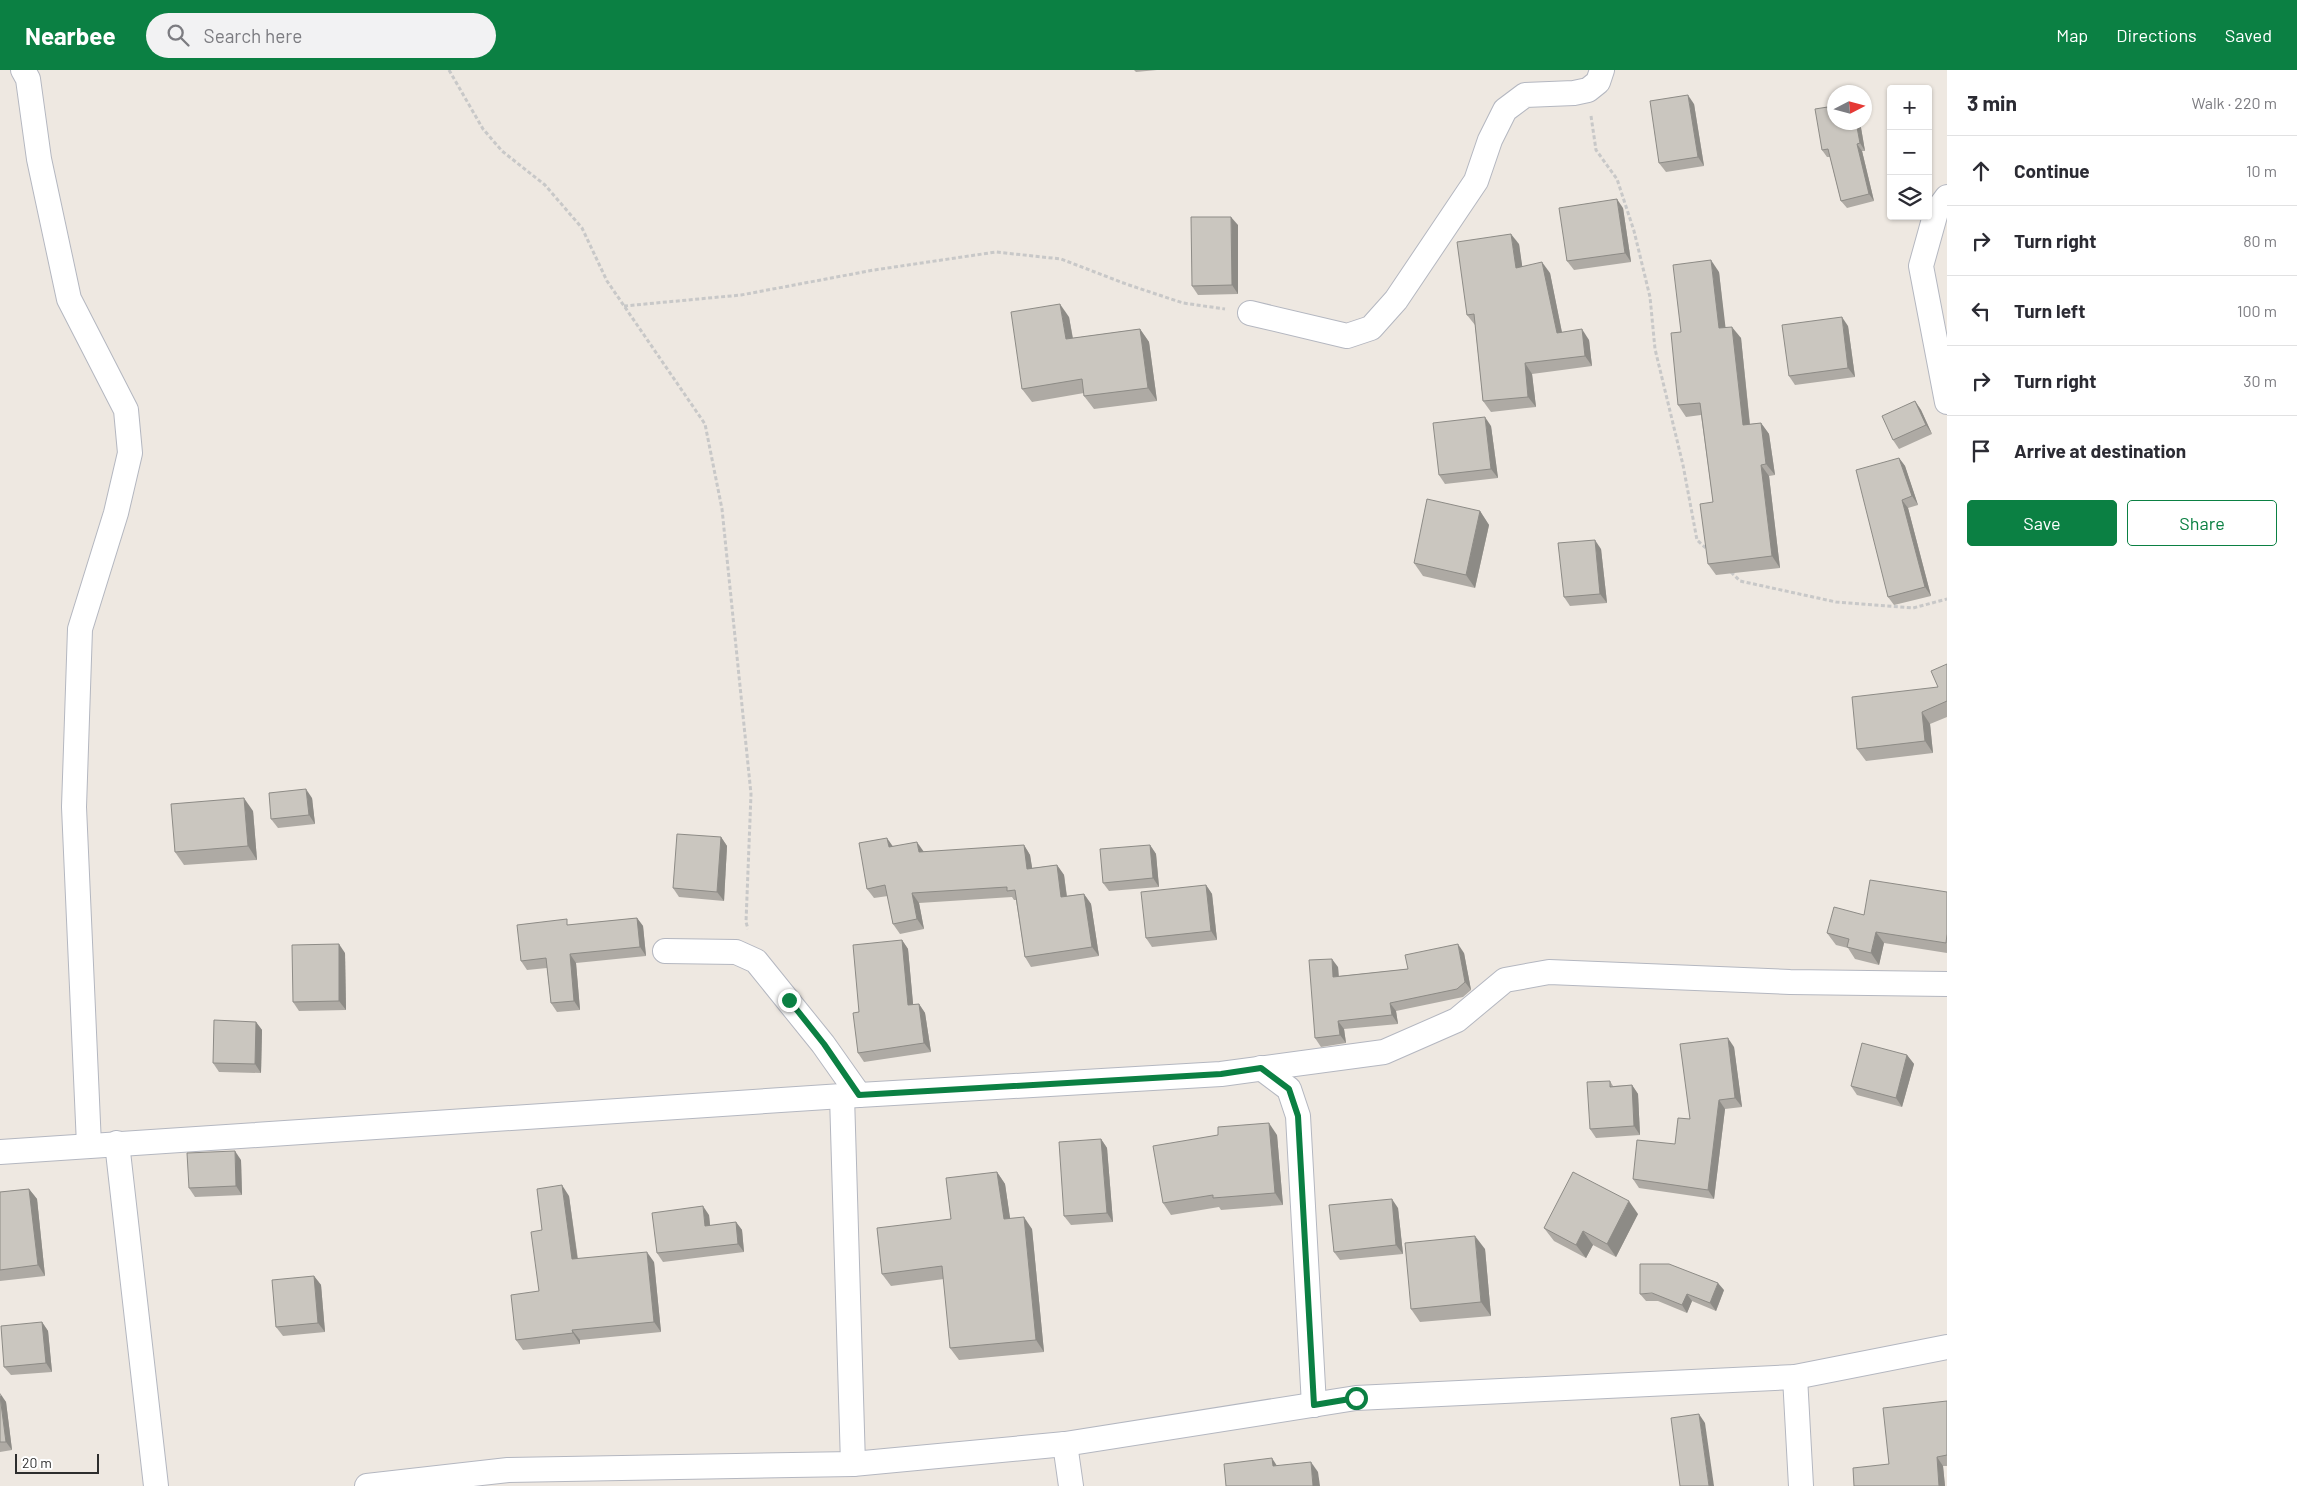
<!DOCTYPE html>
<html lang="en">
<head>
<meta charset="utf-8">
<style>
	body { margin:0; font-family:Barlow,sans-serif; background:#f2f2f3; color:#2b2b33 }
	.controls { position:absolute; right:15px; top:15px; display:grid; overflow:hidden; border-radius:5px; box-shadow:0 1px 4px #0004 }
	.controls button { width:45px; height:45px; display:grid; place-items:center; padding:0; border:0; border-bottom:1px solid #e1e1e2; background:#fff; color:#2b2b33; font:25px sans-serif }
	.compass { position:absolute; left:1827px; top:15px; width:45px; height:45px; border-radius:50%; background:#fff; box-shadow:0 1px 4px #0004; rotate:84deg }
	.scale { position:absolute; left:15px; bottom:12px; width:84px; box-sizing:border-box; padding-left:5px; border:2px solid #2d2d2d; border-top:0; font-size:14px; line-height:18px; white-space:nowrap; color:#2d2d2d; -webkit-text-stroke:4px #fff; paint-order:stroke }
	.stop { position:absolute; width:15px; height:15px; margin:-11px; border:4px solid #0b8043; border-radius:50%; background:#fff }
	.stop.end { background:#0b8043; border-color:#fff; box-shadow:0 1px 5px #0008 }
	.list { margin:0; padding:0; list-style:none }
	h2 { display:flex; justify-content:space-between; align-items:center; height:65px; margin:0; padding:0 20px; font-size:21px }
	h2 small { font-size:16px; font-weight:400; color:#7c7c81 }
	.list li { display:grid; grid-template-columns:32px 1fr auto; gap:15px; align-items:center; box-sizing:border-box; height:70px; padding:0 20px; border-top:1px solid #e1e1e2 }
	.list b { display:block; font-size:19px; white-space:nowrap }
	.list em { font-size:16px; font-style:normal; color:#7c7c81 }
	.actions { display:flex; gap:10px; padding:15px 20px }
	.actions a { flex:1; padding:11px 0; border:1px solid #0b8043; border-radius:5px; text-align:center; font-size:18px; color:#0b8043 }
	.actions .main { background:#0b8043; color:#fff }
	.icon { flex:none; width:28px; height:28px; fill:none; stroke:currentColor; stroke-width:2; stroke-linecap:round; stroke-linejoin:round }
	.map { position:relative; flex:none; width:1947px; height:1416px; overflow:hidden }
	header { display:flex; align-items:center; gap:30px; box-sizing:border-box; height:70px; padding:0 25px; background:#0b8043; color:#fff }
	header strong { font-size:24px }
	nav { display:flex; gap:28px; margin-inline-start:auto; font-size:18px }
	.search { width:350px; height:45px; background:#f2f2f3; display:flex; align-items:center; gap:12px; box-sizing:border-box; padding:0 18px; border-radius:28px; color:#7c7c81; font-size:19px }
	main { display:flex }
	aside { flex:1; background:#fff }
	.map>svg:first-child { display:block }
	.lines { fill:none; stroke-linecap:round; stroke-linejoin:round }
	.minor-casing { stroke:#b4b7c0; stroke-width:26 }
	.path { stroke:#c8c8c8; stroke-width:3; stroke-dasharray:4 2.5; stroke-linecap:butt }
	.minor { stroke:#fff; stroke-width:24 }
	.wall { fill:#aeaaa4 }
	.shaded-wall { fill:#8d8b86 }
	.building { fill:#cac6bf; stroke:#8d8b86 }
	.route { stroke:#0b8043; stroke-width:6 }
</style>
</head>
<body>
<header>
<strong>Nearbee</strong>
<div class="search"><svg class="icon" aria-label="search" viewBox="0 0 24 24"><circle cx="10" cy="10" r="6"/><path d="M15 15l6 6"/></svg>Search here</div>
<nav><a>Map</a><a>Directions</a><a>Saved</a></nav>
</header>
<main>
<div class="map">
<svg width="1947" height="1416" viewBox="0 0 1947 1416">
	<rect width="100%" height="100%" fill="#eee8e1"/>
	<g class="lines">
		<g class="minor-casing">
			<g id="minor">
				<polyline points="23,0 28,9 39,89 69,229 126,340 130,383 116,443 80,559 74,737 89,1075"/>
				<polyline points="1947,127 1936,142 1921,196 1947,332"/>
				<polyline points="1250,243 1347,266 1371,258 1396,230 1476,111 1490,70 1505,40 1525,25 1574,23 1588,20 1598,12 1602,0"/>
				<polyline points="665,881 736,882 756,891 823,974 859,1025"/>
				<polyline points="1261,998 1289,1019 1298,1046 1314,1335"/>
				<polyline points="842,1026 853,1394"/>
				<polyline points="117,1073 156,1416"/>
				<polyline points="0,1082 842,1026 1221,1004 1384,982 1457,950 1505,910 1549,902 1790,912 1947,914"/>
				<polyline points="1795,1307 1801,1416"/>
				<polyline points="1065,1374 1071,1416"/>
				<polyline points="367,1416 508,1400 853,1394 1065,1374 1356,1328 1795,1307 1947,1277"/>
			</g>
		</g>
		<g class="path">
			<polyline points="449,0 483,59 502,81 545,115 582,158 607,211 705,354 722,439 751,724 746,852 748,859"/>
			<polyline points="1591,46 1596,80 1617,109 1634,161 1650,227 1655,279 1683,395 1697,470 1708,480"/>
			<polyline points="624,236 741,225 874,200 996,182 1061,189 1126,214 1183,233 1225,239"/>
			<polyline points="1731,502 1740,511 1836,532 1913,538 1947,529"/>
		</g>
		<use href="#minor" class="minor"/>
	</g>
	<g class="wall">
		<polygon points="1134,0 1157,0 1136,2"/>
		<polygon points="1694,34 1704,96 1666,102 1659,93"/>
		<polygon points="1860,52 1865,81 1862,81 1874,131 1847,138 1841,131 1830,87 1827,87 1822,80"/>
		<polygon points="1623,138 1631,192 1574,200 1567,191"/>
		<polygon points="1238,155 1238,224 1198,225 1192,216"/>
		<polygon points="1519,174 1522,197 1550,203 1562,262 1589,270 1592,296 1532,304 1536,337 1491,342 1483,331 1475,255 1467,245"/>
		<polygon points="1719,202 1725,258 1741,268 1750,354 1761,353 1769,364 1775,405 1769,406 1780,498 1716,505 1708,494 1713,432 1701,345 1686,347 1678,335 1681,262"/>
		<polygon points="1069,247 1073,268 1140,259 1149,272 1157,331 1094,339 1084,326 1084,323 1032,332 1022,319"/>
		<polygon points="1848,256 1855,307 1795,315 1789,306"/>
		<polygon points="1915,331 1921,340 1932,364 1899,379 1893,370"/>
		<polygon points="1491,356 1498,408 1445,414 1439,405"/>
		<polygon points="1899,388 1905,396 1918,435 1908,438 1931,526 1894,535 1888,527"/>
		<polygon points="1480,441 1489,455 1475,518 1423,506 1414,493"/>
		<polygon points="1601,479 1607,533 1570,536 1564,527"/>
		<polygon points="1947,594 1947,647 1930,654 1933,683 1866,691 1857,679 1938,617"/>
		<polygon points="312,728 315,754 278,758 271,749"/>
		<polygon points="253,741 257,790 184,795 175,782"/>
		<polygon points="721,767 727,776 724,831 679,827 673,818"/>
		<polygon points="1024,775 1030,785 1032,798 1057,795 1064,805 1067,826 1084,824 1091,834 1099,886 1031,897 1025,887 1016,830 1014,830 1012,827 919,833 924,859 900,864 893,854 888,826 874,828 867,819 893,776 924,782"/>
		<polygon points="1150,775 1156,784 1159,817 1109,821 1103,813"/>
		<polygon points="1206,815 1212,824 1217,870 1152,877 1146,868"/>
		<polygon points="1947,822 1947,883 1884,873 1879,895 1855,889 1848,878 1836,875 1827,863 1864,845"/>
		<polygon points="637,848 643,856 646,886 576,893 580,940 557,942 551,933 547,898 527,900 521,891 570,855"/>
		<polygon points="902,870 908,879 913,934 919,934 925,943 931,982 864,992 858,983 859,942"/>
		<polygon points="345,883 346,940 299,941 293,932"/>
		<polygon points="1464,883 1471,920 1463,927 1396,941 1398,954 1344,959 1346,973 1321,977 1315,968 1338,897 1339,906 1408,899"/>
		<polygon points="256,952 262,960 261,1003 219,1002 213,993"/>
		<polygon points="1734,977 1742,1037 1725,1039 1714,1129 1639,1118 1633,1109 1675,1074"/>
		<polygon points="1907,985 1914,994 1902,1037 1857,1025 1851,1016"/>
		<polygon points="1610,1011 1613,1016 1632,1015 1638,1024 1640,1065 1596,1068 1590,1059"/>
		<polygon points="1218,1065 1277,1065 1283,1135 1221,1140 1219,1137 1171,1145 1163,1133"/>
		<polygon points="1101,1069 1107,1078 1113,1152 1071,1155 1064,1146"/>
		<polygon points="241,1090 242,1125 195,1127 189,1118"/>
		<polygon points="997,1102 1005,1114 1010,1149 1032,1159 1044,1282 959,1290 950,1278 944,1209 891,1216 882,1204 951,1149"/>
		<polygon points="29,1119 37,1129 45,1206 0,1211 0,1122"/>
		<polygon points="569,1126 578,1189 654,1192 661,1262 580,1270 580,1274 523,1280 516,1270 539,1221 542,1160"/>
		<polygon points="1398,1138 1403,1184 1340,1190 1334,1182"/>
		<polygon points="1638,1144 1616,1187 1593,1175 1586,1188 1554,1171 1544,1158"/>
		<polygon points="709,1145 710,1156 736,1152 742,1160 744,1182 663,1192 657,1183"/>
		<polygon points="1485,1179 1491,1246 1420,1252 1411,1239"/>
		<polygon points="314,1206 321,1215 325,1262 283,1266 276,1257"/>
		<polygon points="1724,1220 1716,1241 1692,1231 1687,1243 1658,1231 1646,1231 1640,1224"/>
		<polygon points="42,1252 48,1261 52,1302 11,1305 4,1297"/>
		<polygon points="0,1326 6,1332 12,1380 0,1382"/>
		<polygon points="1947,1331 1947,1396 1943,1396 1945,1416 1854,1416 1889,1394"/>
	</g>
	<g class="shaded-wall">
		<polygon points="1688,25 1694,34 1704,96 1698,87"/>
		<polygon points="1856,52 1860,52 1865,81 1860,73"/>
		<polygon points="1857,74 1862,81 1874,131 1869,124"/>
		<polygon points="1617,129 1623,138 1631,192 1625,183"/>
		<polygon points="1231,147 1238,155 1238,224 1232,215"/>
		<polygon points="1511,164 1519,174 1524,208 1516,198"/>
		<polygon points="1711,190 1719,202 1727,270 1719,258"/>
		<polygon points="1542,192 1550,203 1564,273 1557,263"/>
		<polygon points="1060,234 1069,247 1075,282 1066,269"/>
		<polygon points="1842,247 1848,256 1855,307 1848,298"/>
		<polygon points="1732,257 1741,268 1751,367 1743,355"/>
		<polygon points="1140,259 1149,272 1157,331 1148,318"/>
		<polygon points="1582,259 1589,270 1592,296 1585,286"/>
		<polygon points="1525,293 1532,304 1536,337 1528,327"/>
		<polygon points="1915,331 1921,340 1932,364 1926,355"/>
		<polygon points="1485,347 1491,356 1498,408 1491,399"/>
		<polygon points="1761,353 1769,364 1775,405 1766,394"/>
		<polygon points="1899,388 1905,396 1918,435 1912,426"/>
		<polygon points="1761,395 1769,406 1780,498 1772,486"/>
		<polygon points="1902,430 1908,438 1931,526 1925,517"/>
		<polygon points="1480,441 1489,455 1475,518 1466,505"/>
		<polygon points="1595,470 1601,479 1607,533 1600,524"/>
		<polygon points="1922,642 1930,654 1933,683 1925,671"/>
		<polygon points="306,719 312,728 315,754 309,745"/>
		<polygon points="244,728 253,741 257,790 248,776"/>
		<polygon points="721,767 727,776 724,831 717,822"/>
		<polygon points="887,768 894,778 889,777"/>
		<polygon points="917,772 924,782 919,782"/>
		<polygon points="1024,775 1030,785 1034,809 1027,799"/>
		<polygon points="1150,775 1156,784 1159,817 1153,808"/>
		<polygon points="1057,795 1064,805 1068,837 1061,827"/>
		<polygon points="1206,815 1212,824 1217,870 1211,861"/>
		<polygon points="912,823 919,833 924,859 917,849"/>
		<polygon points="1084,824 1091,834 1099,886 1092,877"/>
		<polygon points="637,848 643,856 646,886 640,877"/>
		<polygon points="1876,862 1884,873 1879,895 1871,883"/>
		<polygon points="902,870 908,879 914,944 908,935"/>
		<polygon points="339,874 345,883 346,940 339,931"/>
		<polygon points="1458,874 1464,883 1471,920 1465,912"/>
		<polygon points="570,884 576,893 580,940 574,931"/>
		<polygon points="1332,889 1338,897 1339,915 1333,907"/>
		<polygon points="1390,933 1396,941 1398,954 1392,945"/>
		<polygon points="919,934 925,943 931,982 924,973"/>
		<polygon points="1338,951 1344,959 1346,973 1340,965"/>
		<polygon points="256,952 262,960 261,1003 255,994"/>
		<polygon points="1728,968 1734,977 1742,1037 1735,1028"/>
		<polygon points="1907,985 1914,994 1902,1037 1896,1028"/>
		<polygon points="1632,1015 1638,1024 1640,1065 1634,1056"/>
		<polygon points="1719,1030 1725,1039 1714,1129 1708,1120"/>
		<polygon points="1269,1053 1277,1065 1283,1135 1275,1123"/>
		<polygon points="1101,1069 1107,1078 1113,1152 1107,1143"/>
		<polygon points="235,1081 241,1090 242,1125 236,1116"/>
		<polygon points="997,1102 1005,1114 1012,1161 1004,1149"/>
		<polygon points="562,1115 569,1126 579,1200 572,1189"/>
		<polygon points="29,1119 37,1129 45,1206 38,1195"/>
		<polygon points="1392,1129 1398,1138 1403,1184 1396,1175"/>
		<polygon points="1629,1131 1638,1144 1616,1187 1607,1174"/>
		<polygon points="703,1136 709,1145 711,1164 705,1156"/>
		<polygon points="1024,1147 1032,1159 1044,1282 1036,1270"/>
		<polygon points="736,1152 742,1160 744,1182 738,1174"/>
		<polygon points="1583,1161 1593,1175 1586,1188 1576,1175"/>
		<polygon points="1475,1166 1485,1179 1491,1246 1481,1232"/>
		<polygon points="647,1182 654,1192 661,1262 654,1252"/>
		<polygon points="314,1206 321,1215 325,1262 318,1253"/>
		<polygon points="1718,1213 1724,1220 1716,1241 1710,1233"/>
		<polygon points="1687,1224 1692,1231 1687,1243 1682,1235"/>
		<polygon points="42,1252 48,1261 52,1302 46,1293"/>
		<polygon points="572,1260 580,1270 580,1274 573,1263"/>
		<polygon points="0,1323 6,1332 12,1380 6,1372"/>
		<polygon points="1699,1344 1705,1353 1714,1416 1709,1416"/>
		<polygon points="1937,1387 1943,1396 1945,1416 1939,1416"/>
		<polygon points="1272,1388 1279,1399 1273,1396"/>
		<polygon points="1311,1392 1318,1402 1320,1416 1313,1416"/>
	</g>
	<g class="building">
		<polygon points="1688,25 1698,87 1659,93 1650,31"/>
		<polygon points="1834,36 1834,52 1856,52 1860,73 1857,74 1869,124 1841,131 1828,79 1822,80 1815,39"/>
		<polygon points="1617,129 1625,183 1567,191 1559,138"/>
		<polygon points="1191,147 1231,147 1232,215 1192,216"/>
		<polygon points="1511,164 1516,198 1542,192 1557,263 1582,259 1585,286 1525,293 1528,327 1483,331 1474,244 1467,245 1457,172"/>
		<polygon points="1711,190 1719,258 1732,257 1743,355 1761,353 1766,394 1761,395 1772,486 1708,494 1700,434 1713,432 1700,333 1678,335 1671,263 1681,262 1673,195"/>
		<polygon points="1060,234 1066,269 1140,259 1148,318 1084,326 1082,309 1022,319 1011,242"/>
		<polygon points="1842,247 1848,298 1789,306 1782,255"/>
		<polygon points="1915,331 1926,355 1893,370 1882,346"/>
		<polygon points="1485,347 1491,399 1439,405 1433,353"/>
		<polygon points="1899,388 1912,426 1902,430 1925,517 1888,527 1856,400"/>
		<polygon points="1427,429 1480,441 1466,505 1414,493"/>
		<polygon points="1595,470 1600,524 1564,527 1558,473"/>
		<polygon points="1947,594 1947,631 1922,642 1925,671 1857,679 1852,627 1938,617 1931,601"/>
		<polygon points="306,719 309,745 271,749 269,723"/>
		<polygon points="244,728 248,776 175,782 171,734"/>
		<polygon points="677,764 721,767 717,822 673,818"/>
		<polygon points="887,768 889,777 917,772 919,782 1024,775 1027,799 1057,795 1061,827 1084,824 1092,877 1025,887 1015,820 1007,821 1007,817 912,823 917,849 893,854 885,815 867,819 859,773"/>
		<polygon points="1150,775 1153,808 1103,813 1100,779"/>
		<polygon points="1870,810 1947,822 1947,864 1946,873 1876,862 1871,883 1847,877 1849,869 1827,863 1834,837 1864,845"/>
		<polygon points="1206,815 1211,861 1146,868 1141,822"/>
		<polygon points="637,848 640,877 570,884 574,931 551,933 546,888 521,891 517,855 567,849 567,855"/>
		<polygon points="902,870 908,935 919,934 924,973 858,983 853,943 859,942 853,875"/>
		<polygon points="339,874 339,931 293,932 292,875"/>
		<polygon points="1458,874 1465,912 1457,919 1390,933 1392,945 1338,951 1340,965 1315,968 1309,890 1332,889 1333,907 1408,899 1405,885"/>
		<polygon points="214,950 256,952 255,994 213,993"/>
		<polygon points="1728,968 1735,1028 1719,1030 1708,1120 1633,1109 1637,1070 1675,1074 1678,1048 1690,1049 1680,974"/>
		<polygon points="1862,973 1907,985 1896,1028 1851,1016"/>
		<polygon points="1610,1011 1610,1017 1632,1015 1634,1056 1590,1059 1587,1012"/>
		<polygon points="1269,1053 1275,1123 1213,1128 1213,1125 1163,1133 1153,1076 1218,1065 1218,1057"/>
		<polygon points="1101,1069 1107,1143 1064,1146 1059,1072"/>
		<polygon points="235,1081 236,1116 189,1118 187,1083"/>
		<polygon points="997,1102 1004,1149 1024,1147 1036,1270 950,1278 942,1196 882,1204 877,1158 951,1149 946,1108"/>
		<polygon points="1573,1102 1629,1131 1607,1174 1583,1161 1576,1175 1544,1158"/>
		<polygon points="562,1115 572,1189 647,1182 654,1252 572,1260 573,1263 516,1270 511,1225 539,1221 531,1162 542,1160 537,1119"/>
		<polygon points="29,1119 38,1195 0,1200 0,1122"/>
		<polygon points="1392,1129 1396,1175 1334,1182 1329,1135"/>
		<polygon points="703,1136 705,1156 736,1152 738,1174 657,1183 652,1143"/>
		<polygon points="1475,1166 1481,1232 1411,1239 1405,1173"/>
		<polygon points="1640,1194 1669,1194 1718,1213 1710,1233 1687,1224 1682,1235 1652,1223 1640,1224"/>
		<polygon points="314,1206 318,1253 276,1257 272,1210"/>
		<polygon points="42,1252 46,1293 4,1297 1,1256"/>
		<polygon points="0,1326 6,1372 0,1372"/>
		<polygon points="1947,1331 1947,1385 1937,1387 1939,1416 1854,1416 1853,1398 1889,1394 1883,1338"/>
		<polygon points="1699,1344 1709,1416 1680,1416 1671,1348"/>
		<polygon points="1272,1388 1273,1396 1311,1392 1313,1416 1226,1416 1224,1394"/>
	</g>
	<g class="lines">
		<polyline class="route" points="789,930 824,974 859,1025 1221,1004 1261,998 1289,1019 1298,1046 1314,1335 1356,1328"/>
	</g>
</svg>
<div class="controls">
<button>+</button>
<button>−</button>
<button><svg class="icon" aria-label="layers" viewBox="0 0 24 24"><path d="M12 4l9 5-9 5-9-5zM3 14l9 5 9-5"/></svg></button>
</div>
<svg class="compass" viewBox="-18 -18 36 36"><path d="M0-13l5 13h-10z" fill="#e53935"/><path d="M0 13l5-13h-10z" fill="#7c7c81"/></svg>
<div class="scale">20 m</div>
<div class="stop" style="left:1356px;top:1328px"></div>
<div class="stop end" style="left:789px;top:930px"></div>
</div>
<aside>
<h2>3 min<small>Walk · 220 m</small></h2>
<ul class="list">
<li><svg class="icon" aria-label="ahead" viewBox="0 0 24 24"><path d="M12 20V5M6 11l6-6 6 6"/></svg><div><b>Continue</b></div><em>10 m</em></li>
<li><svg class="icon" aria-label="right" viewBox="0 0 24 24"><path d="M7 20v-9h11M14 6l5 5-5 5"/></svg><div><b>Turn right</b></div><em>80 m</em></li>
<li><svg class="icon" aria-label="left" viewBox="0 0 24 24"><path d="M17 20v-9H6M10 6l-5 5 5 5"/></svg><div><b>Turn left</b></div><em>100 m</em></li>
<li><svg class="icon" aria-label="right" viewBox="0 0 24 24"><path d="M7 20v-9h11M14 6l5 5-5 5"/></svg><div><b>Turn right</b></div><em>30 m</em></li>
<li><svg class="icon" aria-label="arrive" viewBox="0 0 24 24"><path d="M6 21V4h12l-3 4 3 4H6"/></svg><div><b>Arrive at destination</b></div></li>
</ul>
<div class="actions"><a class="main">Save</a><a>Share</a></div>
</aside>
</main>
</body>
</html>
